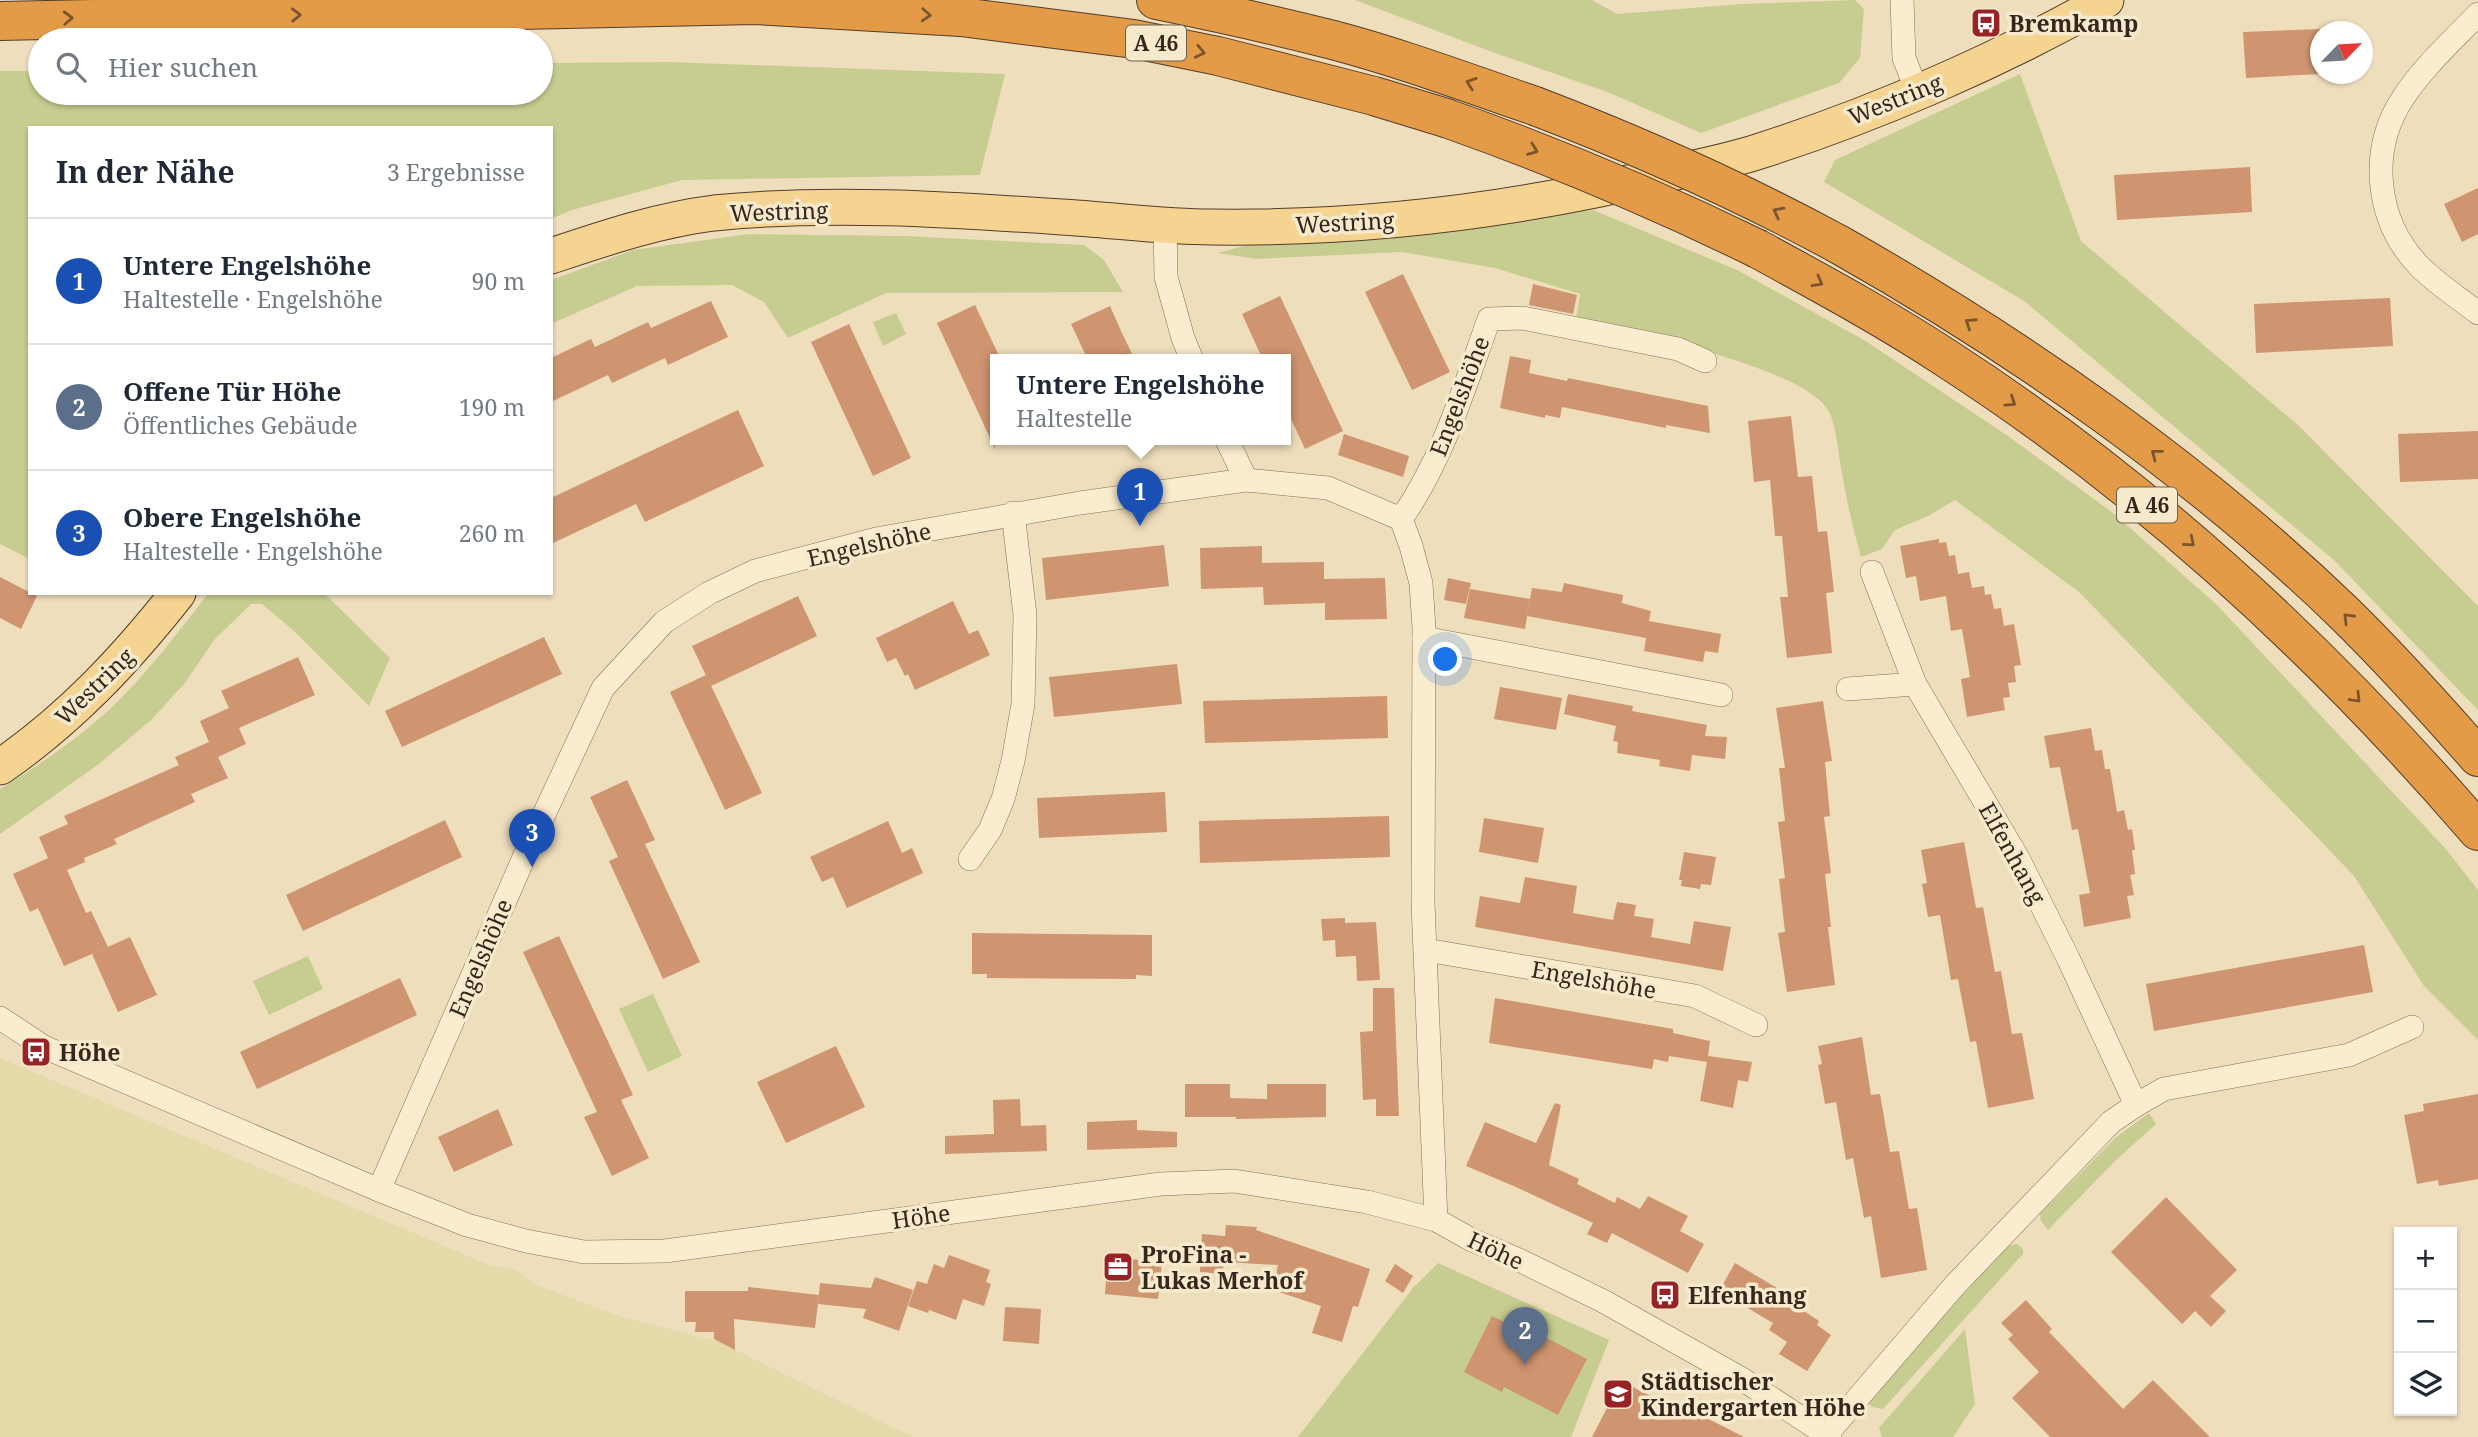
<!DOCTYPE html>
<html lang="de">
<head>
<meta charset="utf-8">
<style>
	body { margin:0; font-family:"Noto Serif",serif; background:#f2f2f3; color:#1f2937 }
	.controls { position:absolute; right:21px; bottom:21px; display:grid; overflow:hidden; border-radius:0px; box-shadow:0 2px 5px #0004 }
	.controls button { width:63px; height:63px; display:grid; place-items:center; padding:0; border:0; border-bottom:2px solid #e0e1e3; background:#fff; color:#1f2937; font:35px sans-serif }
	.compass { position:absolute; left:2310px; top:21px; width:63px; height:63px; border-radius:50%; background:#fff; box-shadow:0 2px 5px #0004; rotate:65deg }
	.you { position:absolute; left:1446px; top:660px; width:24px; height:24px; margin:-18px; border:5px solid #fff; border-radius:50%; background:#1a73e8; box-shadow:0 0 0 10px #1a73e833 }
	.badge { display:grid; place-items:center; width:46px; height:46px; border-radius:50%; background:#d93025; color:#fff; font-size:23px; font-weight:700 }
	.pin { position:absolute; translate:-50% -58px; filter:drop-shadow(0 2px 4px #0008) }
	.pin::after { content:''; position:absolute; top:37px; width:24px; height:21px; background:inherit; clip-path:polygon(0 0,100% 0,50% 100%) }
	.popup { position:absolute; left:990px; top:354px; width:301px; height:91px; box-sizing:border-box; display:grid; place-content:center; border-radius:0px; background:#fff; filter:drop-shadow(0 2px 5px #0005); font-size:23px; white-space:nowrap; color:#747a83 }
	.popup b { font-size:26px; color:#1f2937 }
	.popup::after { content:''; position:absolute; left:50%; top:100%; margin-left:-14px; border:14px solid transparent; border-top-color:#fff }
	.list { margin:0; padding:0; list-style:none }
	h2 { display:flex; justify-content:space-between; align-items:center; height:91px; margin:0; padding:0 28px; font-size:30px }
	h2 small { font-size:23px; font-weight:400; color:#747a83 }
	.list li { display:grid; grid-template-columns:46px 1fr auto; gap:21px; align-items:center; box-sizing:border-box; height:126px; padding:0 28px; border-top:2px solid #e0e1e3 }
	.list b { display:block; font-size:26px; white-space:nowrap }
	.list p { margin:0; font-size:23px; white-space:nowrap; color:#747a83 }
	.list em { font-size:23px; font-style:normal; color:#747a83 }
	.icon { flex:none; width:38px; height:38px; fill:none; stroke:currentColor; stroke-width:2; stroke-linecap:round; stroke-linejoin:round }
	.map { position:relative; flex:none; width:2478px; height:1437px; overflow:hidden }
	.search { position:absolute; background:#fff; box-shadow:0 2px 5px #0004; left:28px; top:28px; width:525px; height:77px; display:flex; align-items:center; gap:18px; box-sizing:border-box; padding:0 24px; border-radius:38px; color:#747a83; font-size:26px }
	.panel { position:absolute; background:#fff; box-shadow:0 2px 5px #0004; left:28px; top:126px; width:525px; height:469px; border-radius:0px }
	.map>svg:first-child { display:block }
	.farmland { fill:#e5daa9 }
	.green { fill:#c7cd90 }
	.building { fill:#ce9570 }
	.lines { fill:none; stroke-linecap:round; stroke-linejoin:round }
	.minor-casing { stroke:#876e55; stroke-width:24 }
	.primary-casing { stroke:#543c2a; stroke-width:37 }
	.motorway-casing { stroke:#543c2a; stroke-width:40 }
	.minor { stroke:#faeccf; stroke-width:23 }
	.primary { stroke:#f5d391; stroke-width:35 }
	.motorway { stroke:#e39b48; stroke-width:38 }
	.motorway-bridge-casing { stroke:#543c2a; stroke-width:40; stroke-linecap:butt }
	.motorway-bridge { stroke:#e39b48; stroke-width:38 }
	.oneway { stroke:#7b552d }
	.labels { text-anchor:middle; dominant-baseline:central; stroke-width:7; stroke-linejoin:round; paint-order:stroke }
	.shield { fill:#f6e9cc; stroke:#6f6150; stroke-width:2 }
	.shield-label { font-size:21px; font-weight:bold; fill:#35271b }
	.poi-label { font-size:23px; font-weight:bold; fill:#35271b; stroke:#f6e9cc; text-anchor:start }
	.street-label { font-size:23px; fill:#35271b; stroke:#f6e9cc }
</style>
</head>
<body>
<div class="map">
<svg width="2478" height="1437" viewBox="0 0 2478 1437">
	<rect width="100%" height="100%" fill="#efdebc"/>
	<polygon class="farmland" points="0,1058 487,1264 516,1270 532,1283 622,1317 717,1341 913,1437 0,1437"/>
	<g class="green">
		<polygon points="1355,0 1592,0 1617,14 1741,4 1855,0 1864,9 1860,58 1839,83 1701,133 1610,93 1495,53"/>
		<polygon points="669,62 1005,74 980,175 682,180 572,210 551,219 551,128 30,128 30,559 0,544 0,71 40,71 40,93 541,93 541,63"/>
		<polygon points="2020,74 2081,241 2299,426 2478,606 2478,710 2335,561 2024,301 1824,182 1835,160"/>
		<path d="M1593 210 1737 270 1864 340 2008 436 2113 513 2216 604 2445 848 2478 890V1040L2424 986 2354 876 2313 833 2079 592 1955 500 1930 515 1895 530 1882 549 1861 557C1853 528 1846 498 1841 468 1838 452 1837 432 1831 416 1814 367 1625 332 1576 320L1580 294 1495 268 1402 252 1257 259 1218 253 1255 243Z"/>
		<polygon points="749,234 905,236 1084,245 1104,260 1123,292 886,293 788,338 764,302 732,285 637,286 551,324 551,280 633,250"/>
		<polygon points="896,313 906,334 883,346 873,322"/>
		<path d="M209 593H324L390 658 369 706 293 630 262 604H251L214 640 185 683 151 720 99 764 0 834V789C39 765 76 740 110 709 147 674 177 633 209 593Z"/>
		<polygon points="308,956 323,989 269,1015 253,981"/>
		<polygon points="653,994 682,1056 648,1072 619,1009"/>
		<polygon points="2149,1113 2156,1124 2115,1161 2048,1230 2041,1221 2040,1214 2115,1138"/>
		<polygon points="2017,1244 2023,1249 2023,1254 1883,1409 1872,1407 1867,1402 1958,1299 2008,1246"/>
		<polygon points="1438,1263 1609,1340 1571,1437 1298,1437 1413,1288"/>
		<polygon points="1965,1329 1975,1404 1953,1437 1882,1437 1879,1428"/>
	</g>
	<g class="building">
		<polygon points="2320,29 2320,74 2246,78 2243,32"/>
		<polygon points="2250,167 2252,212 2117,220 2114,175"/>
		<polygon points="2478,188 2478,234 2462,242 2444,204"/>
		<polygon points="1403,274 1450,372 1412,390 1365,292"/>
		<polygon points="1533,284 1577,295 1573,314 1529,305"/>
		<polygon points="1280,296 1343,431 1305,449 1285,406 1285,360 1263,360 1242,314"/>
		<polygon points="2390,298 2393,346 2256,353 2254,304"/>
		<polygon points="711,301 728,337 668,365 665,358 612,383 608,375 551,402 551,358 591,339 595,347 648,322 651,328"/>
		<polygon points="975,305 1001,360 995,360 995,449 937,323"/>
		<polygon points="1110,306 1121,331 1135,360 1088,360 1071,324"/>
		<polygon points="849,324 911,458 873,476 811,342"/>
		<polygon points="1510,356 1531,360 1529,373 1567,381 1568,378 1708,406 1710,433 1666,425 1666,428 1562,407 1560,418 1545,415 1545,418 1500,408"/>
		<polygon points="738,410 764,466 645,522 636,504 551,544 551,498"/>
		<polygon points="1791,416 1798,477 1812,476 1818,532 1827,531 1834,592 1826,593 1832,653 1787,658 1780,597 1788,597 1782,536 1775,536 1770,480 1754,482 1748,421"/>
		<polygon points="2478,431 2478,479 2400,482 2398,434"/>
		<polygon points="1344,434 1409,456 1403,477 1338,455"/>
		<polygon points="1939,539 1939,543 1946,542 1949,556 1955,555 1958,574 1969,572 1972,588 1984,586 1985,595 1991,594 1994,609 2001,608 2004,626 2014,624 2021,665 2014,666 2016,682 2008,683 2010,697 2003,698 2005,710 1967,717 1961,679 1970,677 1962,629 1951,631 1946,596 1920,601 1916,576 1906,578 1900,546"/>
		<polygon points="1164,545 1169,586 1046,600 1042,558"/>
		<polygon points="1262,546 1262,563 1324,562 1324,579 1385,578 1387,619 1325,620 1325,603 1264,605 1263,587 1201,589 1200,548"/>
		<polygon points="0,577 37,596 21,629 0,618"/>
		<polygon points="1448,578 1471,583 1466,604 1444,600"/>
		<polygon points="1564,583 1623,595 1622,603 1651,611 1649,621 1721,634 1718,653 1705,651 1703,662 1644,651 1646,638 1527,616 1532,588 1562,592"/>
		<polygon points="1470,589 1530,599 1525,629 1464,618"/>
		<polygon points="798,596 817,636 711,686 692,646"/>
		<polygon points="953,601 969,634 978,630 990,655 915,690 908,674 905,676 896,658 887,662 876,638"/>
		<polygon points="544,637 562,674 402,747 385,711"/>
		<polygon points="298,657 315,695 239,728 246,744 218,757 228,778 191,794 195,802 114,839 117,844 84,858 85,862 67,870 86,913 91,911 108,947 64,966 38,908 30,912 13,874 48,858 39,837 68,824 64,816 179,765 175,757 209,742 200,721 229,708 221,691"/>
		<polygon points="1177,664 1182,704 1054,717 1049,677"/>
		<polygon points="706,675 762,793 725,810 670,692"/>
		<polygon points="1500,687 1562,698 1556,730 1494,719"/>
		<polygon points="1568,694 1633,706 1632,711 1707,725 1705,736 1727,737 1725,759 1692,755 1690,771 1659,766 1660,760 1617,753 1618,742 1613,741 1616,726 1564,714"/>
		<polygon points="1387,696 1388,738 1205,743 1203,701"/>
		<polygon points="1823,701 1832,761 1825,762 1830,816 1824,817 1831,873 1825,874 1831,927 1828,927 1835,985 1787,992 1778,933 1785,932 1779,879 1785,878 1778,822 1785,821 1779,768 1785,768 1776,708"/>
		<polygon points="2091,728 2095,751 2102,750 2105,769 2110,769 2117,812 2124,810 2128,830 2132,829 2135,850 2132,850 2135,874 2130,875 2134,895 2127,896 2131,918 2084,927 2079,895 2090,893 2078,829 2072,830 2060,767 2050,768 2044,736"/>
		<polygon points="627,780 655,840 645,844 700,962 663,979 609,861 618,857 590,797"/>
		<polygon points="1165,792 1167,832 1039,838 1037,798"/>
		<polygon points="1389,816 1390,857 1200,863 1199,821"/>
		<polygon points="1484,818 1544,828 1538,863 1479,852"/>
		<polygon points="445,820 462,857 303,931 286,895"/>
		<polygon points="888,821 902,853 912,848 923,873 847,908 833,877 822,882 810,857"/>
		<polygon points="1964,842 1976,908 1983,907 1995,972 2001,971 2012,1034 2022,1033 2034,1099 1988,1108 1976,1041 1970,1042 1958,979 1951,980 1940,915 1928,917 1922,884 1927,883 1921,850"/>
		<polygon points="1684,852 1716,857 1711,885 1701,884 1700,889 1681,886 1682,880 1679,880"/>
		<polygon points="1525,877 1577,886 1573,913 1613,920 1617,902 1636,905 1634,916 1654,919 1651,937 1690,944 1694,921 1731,927 1723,971 1475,927 1480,896 1520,903"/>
		<polygon points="1345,918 1345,923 1376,922 1380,980 1357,981 1356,956 1336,957 1335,940 1323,941 1321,919"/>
		<polygon points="972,933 1152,935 1152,976 1136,975 1136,979 987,978 987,974 972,974"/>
		<polygon points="559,936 633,1095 621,1100 649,1158 612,1176 584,1117 597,1112 523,952"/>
		<polygon points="130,937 157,995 118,1012 92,954"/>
		<polygon points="2364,945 2373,992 2154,1031 2146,984"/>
		<polygon points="400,978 417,1015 257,1089 240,1052"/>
		<polygon points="1373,988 1394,988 1399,1116 1376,1116 1376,1099 1363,1100 1360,1032 1373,1031"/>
		<polygon points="1495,998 1673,1029 1673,1033 1710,1041 1708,1056 1752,1062 1748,1082 1738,1080 1733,1108 1700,1101 1707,1062 1669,1056 1668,1062 1654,1059 1652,1069 1489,1043"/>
		<polygon points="1862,1037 1871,1095 1880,1094 1890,1152 1899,1151 1909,1209 1917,1208 1927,1270 1881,1278 1871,1216 1864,1218 1853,1158 1846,1160 1836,1102 1825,1104 1818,1065 1822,1064 1818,1046"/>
		<polygon points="836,1046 865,1107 786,1143 757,1082"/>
		<polygon points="1185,1084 1230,1084 1230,1098 1267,1099 1267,1084 1326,1084 1326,1117 1236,1119 1236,1117 1185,1117"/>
		<polygon points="2478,1094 2478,1179 2439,1186 2438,1180 2417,1184 2404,1115 2424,1111 2423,1104"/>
		<polygon points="1020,1099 1021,1126 1046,1125 1047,1151 945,1154 945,1136 994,1134 993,1100"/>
		<polygon points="1555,1103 1561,1105 1549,1165 1579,1179 1577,1184 1615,1203 1617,1197 1640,1209 1648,1196 1688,1216 1680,1231 1704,1244 1688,1273 1612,1233 1607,1243 1587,1234 1593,1223 1516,1187 1466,1166 1485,1122 1536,1143"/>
		<polygon points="498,1109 513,1145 454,1172 438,1137"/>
		<polygon points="1137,1120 1137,1130 1177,1132 1177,1147 1087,1150 1087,1122"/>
		<polygon points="2166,1197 2237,1270 2210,1296 2226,1311 2211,1327 2195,1311 2182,1324 2111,1252"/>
		<polygon points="1226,1225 1257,1227 1256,1230 1370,1269 1358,1307 1353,1306 1342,1342 1312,1333 1321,1306 1273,1290 1278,1265 1224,1262 1223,1274 1200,1272 1202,1234 1225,1236"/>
		<polygon points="949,1255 990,1270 986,1282 991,1284 984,1306 963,1299 956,1320 929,1310 928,1313 908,1306 917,1281 927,1284 934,1264 944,1268"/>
		<polygon points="1108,1257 1162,1262 1158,1299 1105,1294"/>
		<polygon points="1735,1263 1782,1291 1780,1295 1819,1321 1817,1325 1831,1335 1807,1371 1779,1354 1787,1342 1769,1330 1773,1323 1719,1291"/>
		<polygon points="1395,1264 1413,1276 1403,1293 1385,1281"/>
		<polygon points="875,1277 913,1290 899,1331 863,1318 866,1309 818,1304 820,1283 871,1288"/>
		<polygon points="748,1287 819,1295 815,1328 734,1319 735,1350 714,1339 714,1332 695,1332 696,1322 685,1322 685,1291 748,1291"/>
		<polygon points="2026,1300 2052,1329 2049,1332 2123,1409 2153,1380 2210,1437 2050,1437 2012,1398 2039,1372 2008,1339 2013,1335 2001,1323"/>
		<polygon points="1005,1307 1041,1309 1039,1344 1003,1341"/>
		<polygon points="1492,1316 1537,1338 1539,1334 1587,1359 1558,1415 1504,1387 1502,1392 1464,1372"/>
		<polygon points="1621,1381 1683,1412 1685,1407 1744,1437 1592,1437"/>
	</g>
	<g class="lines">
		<g class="minor-casing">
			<g id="minor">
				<polyline points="1902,0 1904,58 1917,91"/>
				<path d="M2478 14C2452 41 2423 67 2403 98 2368 151 2376 221 2419 266 2437 284 2459 298 2478 313"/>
				<polyline points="1165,225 1166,277 1183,338 1192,360"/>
				<polyline points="1227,440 1246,480"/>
				<path d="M1401 519C1443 459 1464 388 1489 319L1523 318 1678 349 1705 361"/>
				<polyline points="1872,572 1915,684 2018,858 2068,958 2136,1105 2164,1089 2349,1055 2412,1027"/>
				<polyline points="1424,638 1721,695"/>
				<polyline points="1848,689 1915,684"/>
				<polyline points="970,859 990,830 1003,799 1013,761 1023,704 1025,615 1013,513"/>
				<polyline points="1426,950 1695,996 1756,1025"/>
				<polyline points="0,1018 44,1047 379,1190 467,1225 526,1241 584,1252 665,1251 1161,1184 1234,1181 1367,1202 1436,1220 1472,1240 1519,1260 1603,1301 1742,1379 1830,1437"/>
				<polyline points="379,1190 525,855 603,688 664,622 709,593 755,571 876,539 1080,503 1246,480 1328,488 1401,519 1411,546 1421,583 1424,628 1423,903 1436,1220"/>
				<polyline points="1827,1434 1955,1285 2111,1122 2136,1105"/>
			</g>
		</g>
		<g class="primary-casing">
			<g id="primary">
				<path d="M551 256C605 238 658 220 714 213 834 201 956 210 1076 218 1121 221 1167 227 1212 227 1365 229 1518 210 1667 174 1698 167 1730 161 1760 151 1876 114 2000 60 2106 0"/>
				<path d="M0 767C70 719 126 659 178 593"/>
			</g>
		</g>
		<g class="motorway-casing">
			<g id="motorway">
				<path d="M1156 0C1215 12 1274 25 1333 40 1401 58 1468 83 1535 106"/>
				<polyline points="0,21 754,5 961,17 1134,39 1218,56 1374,96 1446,118"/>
				<path d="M1838 244C2017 345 2196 470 2344 613 2390 658 2435 708 2478 757"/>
				<path d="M1758 249C1822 284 1885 318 1946 358 2146 487 2323 651 2478 831"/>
			</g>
		</g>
		<use href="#minor" class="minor"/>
		<use href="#primary" class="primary"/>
		<use href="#motorway" class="motorway"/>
		<g class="motorway-bridge-casing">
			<g id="motorway-bridge">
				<path d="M1535 106C1640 146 1740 191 1838 244"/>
				<path d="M1446 118C1553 156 1656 199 1758 249"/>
			</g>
		</g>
		<use href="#motorway-bridge" class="motorway-bridge"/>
	</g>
	<defs><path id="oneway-chevron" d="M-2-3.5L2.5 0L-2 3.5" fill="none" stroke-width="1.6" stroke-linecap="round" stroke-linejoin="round" transform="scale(1.75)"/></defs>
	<g class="oneway">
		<use href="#oneway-chevron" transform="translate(296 15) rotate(-1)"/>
		<use href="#oneway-chevron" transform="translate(926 15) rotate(3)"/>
		<use href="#oneway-chevron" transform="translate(68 18) rotate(-2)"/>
		<use href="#oneway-chevron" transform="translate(1200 52) rotate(12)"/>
		<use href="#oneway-chevron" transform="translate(1471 83) rotate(-161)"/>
		<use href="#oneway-chevron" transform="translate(1533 150) rotate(21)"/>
		<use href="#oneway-chevron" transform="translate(1778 212) rotate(-152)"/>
		<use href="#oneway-chevron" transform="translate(1818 282) rotate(29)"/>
		<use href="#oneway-chevron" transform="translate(1970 323) rotate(-147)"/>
		<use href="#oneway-chevron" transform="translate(2011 402) rotate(34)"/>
		<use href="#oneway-chevron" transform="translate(2156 454) rotate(-142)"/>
		<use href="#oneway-chevron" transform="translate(2190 542) rotate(40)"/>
		<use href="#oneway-chevron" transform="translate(2348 618) rotate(-135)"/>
		<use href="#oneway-chevron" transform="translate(2356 698) rotate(46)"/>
	</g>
	<defs>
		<g id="bus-square" transform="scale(1.575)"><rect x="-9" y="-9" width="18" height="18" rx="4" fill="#972327" stroke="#f6e9cc"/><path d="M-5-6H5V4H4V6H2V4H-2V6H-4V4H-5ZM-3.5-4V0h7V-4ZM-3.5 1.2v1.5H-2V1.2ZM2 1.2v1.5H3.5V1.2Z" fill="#fff"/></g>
		<g id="office-square" transform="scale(1.575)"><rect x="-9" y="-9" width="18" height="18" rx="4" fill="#972327" stroke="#f6e9cc"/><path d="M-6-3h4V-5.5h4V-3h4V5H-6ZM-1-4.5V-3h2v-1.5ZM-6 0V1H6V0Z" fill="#fff"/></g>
		<g id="school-square" transform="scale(1.575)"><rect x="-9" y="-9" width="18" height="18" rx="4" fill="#972327" stroke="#f6e9cc"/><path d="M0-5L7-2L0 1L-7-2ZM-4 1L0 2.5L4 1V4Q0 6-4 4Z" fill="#fff"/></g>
	</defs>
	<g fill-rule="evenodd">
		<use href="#bus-square" x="1986" y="23"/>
		<use href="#bus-square" x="36" y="1052"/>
		<use href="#office-square" x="1118" y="1267"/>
		<use href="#bus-square" x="1665" y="1295"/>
		<use href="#school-square" x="1618" y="1394"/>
	</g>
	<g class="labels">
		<g class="shield">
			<rect x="1126" y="25.5" width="60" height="35" rx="5"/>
			<rect x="2117" y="487.5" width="60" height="35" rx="5"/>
		</g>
		<g class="shield-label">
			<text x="1156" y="43">A 46</text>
			<text x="2147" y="505">A 46</text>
		</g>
		<g class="poi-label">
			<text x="2009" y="23">Bremkamp</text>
			<text x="59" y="1052">Höhe</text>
			<text x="1141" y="1254">ProFina -<tspan x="1141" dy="26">Lukas Merhof</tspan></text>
			<text x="1688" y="1295">Elfenhang</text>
			<text x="1641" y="1381">Städtischer<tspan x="1641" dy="26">Kindergarten Höhe</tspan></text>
		</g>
		<g class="street-label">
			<text transform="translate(1895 99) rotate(-22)">Westring</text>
			<text transform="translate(779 211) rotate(-2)">Westring</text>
			<text transform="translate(1345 222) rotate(-3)">Westring</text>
			<text transform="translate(1459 396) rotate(-69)">Engelshöhe</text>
			<text transform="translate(869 544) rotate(-13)">Engelshöhe</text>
			<text transform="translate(94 686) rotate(-44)">Westring</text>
			<text transform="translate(2013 853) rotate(61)">Elfenhang</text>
			<text transform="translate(480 958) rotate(-67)">Engelshöhe</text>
			<text transform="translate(1594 979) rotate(10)">Engelshöhe</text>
			<text transform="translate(921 1216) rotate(-8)">Höhe</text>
			<text transform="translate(1496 1250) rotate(25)">Höhe</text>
		</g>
	</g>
</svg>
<div class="controls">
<button>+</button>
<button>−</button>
<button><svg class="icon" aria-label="layers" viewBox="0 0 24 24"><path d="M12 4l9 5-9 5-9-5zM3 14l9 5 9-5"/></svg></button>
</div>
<svg class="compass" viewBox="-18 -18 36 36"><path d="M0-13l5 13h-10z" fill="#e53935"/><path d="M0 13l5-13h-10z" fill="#747a83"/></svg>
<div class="you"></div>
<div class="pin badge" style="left:1140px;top:526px;background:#1a4fb4">1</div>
<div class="popup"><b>Untere Engelshöhe</b>Haltestelle</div>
<div class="pin badge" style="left:1525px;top:1365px;background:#5c6f8a">2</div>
<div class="pin badge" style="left:532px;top:867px;background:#1a4fb4">3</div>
<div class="search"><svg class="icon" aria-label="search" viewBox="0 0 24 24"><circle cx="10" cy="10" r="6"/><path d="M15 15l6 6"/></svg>Hier suchen</div>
<section class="panel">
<h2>In der Nähe<small>3 Ergebnisse</small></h2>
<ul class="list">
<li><span class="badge" style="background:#1a4fb4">1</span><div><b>Untere Engelshöhe</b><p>Haltestelle · Engelshöhe</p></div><em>90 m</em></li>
<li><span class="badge" style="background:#5c6f8a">2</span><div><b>Offene Tür Höhe</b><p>Öffentliches Gebäude</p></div><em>190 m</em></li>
<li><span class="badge" style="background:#1a4fb4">3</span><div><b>Obere Engelshöhe</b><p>Haltestelle · Engelshöhe</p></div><em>260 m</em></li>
</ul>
</section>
</div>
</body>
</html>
